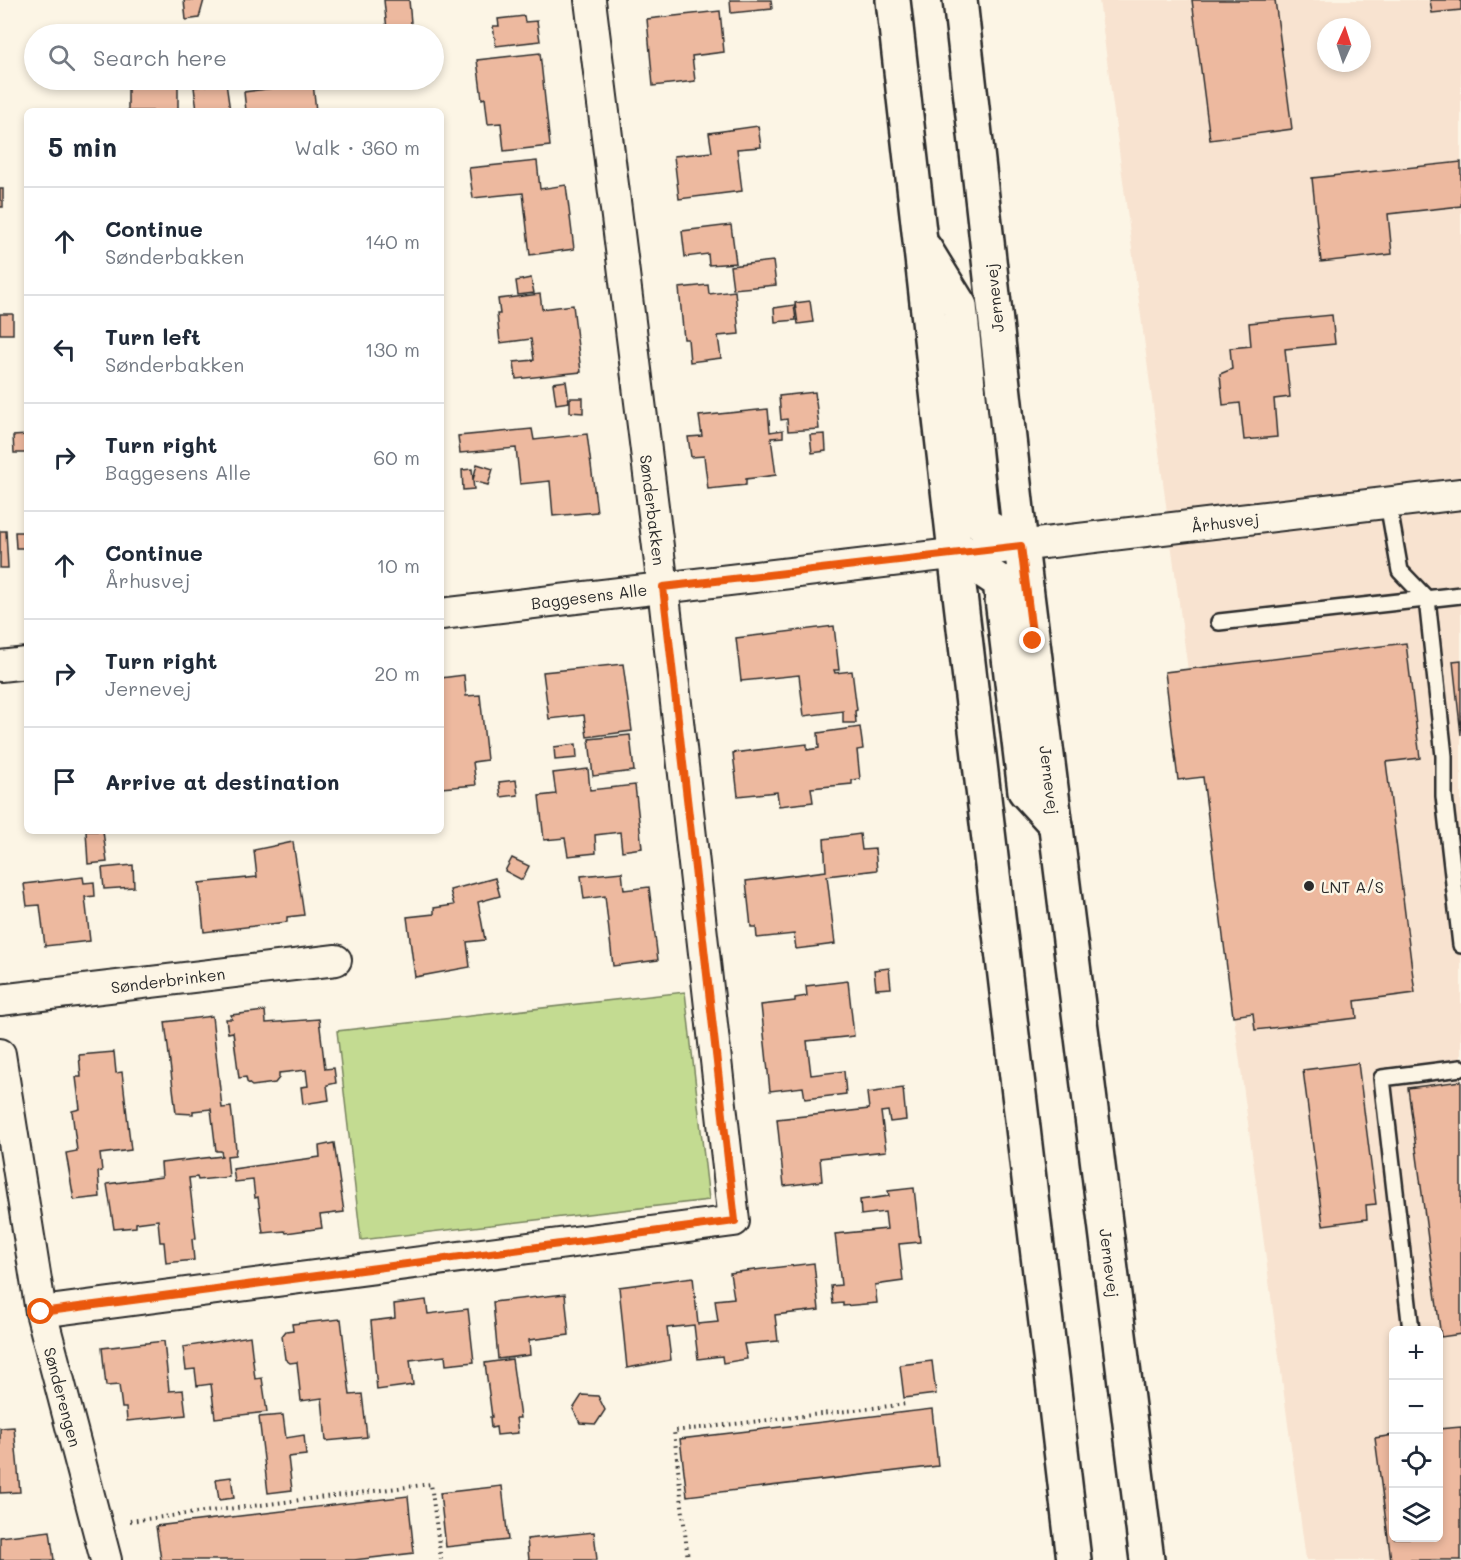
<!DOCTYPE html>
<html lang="en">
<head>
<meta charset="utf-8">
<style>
	body { margin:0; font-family:Mali,sans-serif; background:#f6f6f7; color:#1f2937 }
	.controls { position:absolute; right:18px; bottom:18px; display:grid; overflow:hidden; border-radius:9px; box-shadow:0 3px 9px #0003 }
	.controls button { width:54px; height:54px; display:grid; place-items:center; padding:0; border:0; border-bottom:2px solid #e0e1e3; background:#fff; color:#1f2937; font:30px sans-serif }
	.compass { position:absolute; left:1317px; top:18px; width:54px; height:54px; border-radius:50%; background:#fff; box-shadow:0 3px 9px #0003; rotate:3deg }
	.stop { position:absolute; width:18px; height:18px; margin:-14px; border:4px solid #ea580c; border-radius:50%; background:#fff }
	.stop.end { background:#ea580c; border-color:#fff; box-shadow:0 2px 6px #0008 }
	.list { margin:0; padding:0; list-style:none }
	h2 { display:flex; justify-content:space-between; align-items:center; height:78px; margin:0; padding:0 24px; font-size:26px }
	h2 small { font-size:20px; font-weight:400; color:#747a83 }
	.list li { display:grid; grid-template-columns:39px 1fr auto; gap:18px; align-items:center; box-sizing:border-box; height:108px; padding:0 24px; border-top:2px solid #e0e1e3 }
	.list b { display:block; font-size:22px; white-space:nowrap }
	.list p { margin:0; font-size:20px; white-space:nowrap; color:#747a83 }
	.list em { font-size:20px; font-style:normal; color:#747a83 }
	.icon { flex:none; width:33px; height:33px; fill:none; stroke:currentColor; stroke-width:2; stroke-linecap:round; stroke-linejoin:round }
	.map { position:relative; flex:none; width:1461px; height:1560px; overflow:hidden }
	.search { position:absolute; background:#fff; box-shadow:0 3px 9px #0003; left:24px; top:24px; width:420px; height:66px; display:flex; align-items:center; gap:15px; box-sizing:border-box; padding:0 21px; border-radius:33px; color:#747a83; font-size:22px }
	.panel { position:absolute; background:#fff; box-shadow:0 3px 9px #0003; left:24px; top:108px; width:420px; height:726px; border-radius:9px }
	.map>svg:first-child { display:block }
	.built { fill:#f8e3d0; fill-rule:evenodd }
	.green { fill:#c3db91; stroke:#77835e; stroke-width:1.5 }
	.building { fill:#edb99f; stroke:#2b2b2b; stroke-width:1.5 }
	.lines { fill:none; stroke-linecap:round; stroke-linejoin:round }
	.lane-casing { stroke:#2b2b2b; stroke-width:20 }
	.street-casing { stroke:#2b2b2b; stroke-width:34 }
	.secondary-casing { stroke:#2b2b2b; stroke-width:38 }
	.path { stroke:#2b2b2b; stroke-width:4; stroke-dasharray:1.5 4.5; stroke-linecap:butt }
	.lane { stroke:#fcf5e5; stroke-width:15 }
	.street { stroke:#fcf5e5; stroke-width:30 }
	.secondary { stroke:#fcf5e5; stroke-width:33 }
	.route { stroke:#ea580c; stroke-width:8 }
	.poi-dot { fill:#2b2b2b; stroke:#fcf5e5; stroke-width:2 }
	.labels { text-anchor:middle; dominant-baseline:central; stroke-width:5; stroke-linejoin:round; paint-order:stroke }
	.street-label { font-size:16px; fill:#2b2b2b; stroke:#fcf5e5 }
	.poi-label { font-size:16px; fill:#2b2b2b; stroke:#fcf5e5; text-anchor:start }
</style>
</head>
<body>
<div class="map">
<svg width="1461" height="1560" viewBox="0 0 1461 1560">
	<rect width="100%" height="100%" fill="#fcf5e5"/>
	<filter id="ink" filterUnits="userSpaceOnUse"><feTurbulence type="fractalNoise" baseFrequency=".0167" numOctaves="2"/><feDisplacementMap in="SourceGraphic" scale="12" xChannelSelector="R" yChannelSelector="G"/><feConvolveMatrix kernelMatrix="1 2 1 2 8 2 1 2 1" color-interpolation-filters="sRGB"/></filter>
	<g filter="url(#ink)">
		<path class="built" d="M1099 0H1461V1560H1306ZM1326 27H1362V63H1326ZM1394 1330H1438V1538H1394Z"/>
		<polygon class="green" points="685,992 709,1200 361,1240 337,1031"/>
		<g class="building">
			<polygon points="184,0 204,0 199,18 186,20"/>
			<polygon points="384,0 409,0 412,34 365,34 365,32 387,30"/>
			<polygon points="730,0 771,0 772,9 731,13"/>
			<polygon points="1192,0 1275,0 1292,129 1210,140"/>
			<polygon points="1430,0 1461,0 1461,10 1432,13"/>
			<polygon points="720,11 724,52 692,56 695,81 653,86 647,19"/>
			<polygon points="524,16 525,22 537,21 540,41 496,46 493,26 499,26 498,19"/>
			<polygon points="540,53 550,146 504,151 501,123 488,124 485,98 482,99 477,60"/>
			<polygon points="178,80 178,111 128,111 128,81"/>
			<polygon points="390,80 422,80 390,84"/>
			<polygon points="226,83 230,111 197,111 194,87"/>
			<polygon points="313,83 316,111 246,111 244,92"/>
			<polygon points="758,126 761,147 737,149 742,191 679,199 674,156 712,152 709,133"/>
			<polygon points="537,161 540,189 566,185 574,249 530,255 523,193 473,198 469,168"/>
			<polygon points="1461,162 1461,206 1388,214 1392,254 1321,262 1312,178"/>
			<rect x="0" y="189" width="3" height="18"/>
			<polygon points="731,225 736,263 709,265 708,254 685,257 682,231"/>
			<polygon points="773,261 776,285 733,289 730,266"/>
			<polygon points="531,278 534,293 518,295 516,281"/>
			<polygon points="708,285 709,294 735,291 739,334 718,336 721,358 690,362 688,339 684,339 679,288"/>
			<polygon points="540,294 542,309 573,305 581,372 516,379 514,362 534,360 531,339 500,343 497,314 500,314 498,299"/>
			<polygon points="810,301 813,322 798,324 795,303"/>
			<polygon points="794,305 796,320 775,322 774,308"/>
			<rect x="0" y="314" width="13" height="20"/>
			<polygon points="1332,315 1335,344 1285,349 1290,397 1274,399 1277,437 1244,440 1240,403 1223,405 1220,374 1232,369 1230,348 1251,346 1249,323"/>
			<polygon points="566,381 569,402 556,404 553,383"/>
			<polygon points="815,392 819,429 788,431 787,419 781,420 779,396"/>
			<polygon points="570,398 583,398 583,413 570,412"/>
			<polygon points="768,409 770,432 783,430 783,437 771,438 776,475 746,479 746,485 708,489 704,456 691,457 688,437 702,436 699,416"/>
			<polygon points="532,429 534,440 587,434 597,512 553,516 550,481 520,484 516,448 460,453 458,436"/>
			<polygon points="825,434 826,451 812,453 810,435"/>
			<polygon points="27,435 27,453 14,453 13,436"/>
			<polygon points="477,464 493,469 488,485 473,481 474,489 463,490 462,470 472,469 473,480"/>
			<polygon points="0,531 6,531 8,568 0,568"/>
			<polygon points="15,532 27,532 27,548 16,548"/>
			<polygon points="834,626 839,670 834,670 835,673 852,671 857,710 855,711 856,723 843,723 843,711 804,716 799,675 741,681 736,638"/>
			<polygon points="1406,643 1420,758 1386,762 1415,993 1355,1001 1357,1018 1255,1030 1253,1013 1233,1016 1203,777 1178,780 1165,672"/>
			<polygon points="1461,660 1461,735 1453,661"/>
			<polygon points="623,664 632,731 587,737 584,715 549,719 543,672"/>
			<polygon points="464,675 466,696 480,695 487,760 473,762 476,785 441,788 441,678"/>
			<polygon points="860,727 863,749 857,750 860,779 852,780 852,784 811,788 813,802 779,806 777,792 738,796 733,753 807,744 807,750 819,748 818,733"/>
			<polygon points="630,735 634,771 593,776 589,739"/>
			<polygon points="576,744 577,758 555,760 554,747"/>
			<polygon points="588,769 590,790 635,785 642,848 622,851 620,832 595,835 596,853 568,856 565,838 544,840 539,796 556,794 553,773"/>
			<polygon points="516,780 518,795 501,797 499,782"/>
			<polygon points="86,831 103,831 107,862 88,864"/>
			<polygon points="860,834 862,850 875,849 877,870 827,876 835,944 796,949 794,934 757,938 756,927 751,927 746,881 826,871 824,839"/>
			<polygon points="293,842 304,915 287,917 287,922 204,932 199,883 257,877 254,850"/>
			<polygon points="512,858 529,866 522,880 505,871"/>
			<polygon points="133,865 134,887 104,889 102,868"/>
			<polygon points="622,872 624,890 649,887 658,960 613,966 605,896 584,899 581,876"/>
			<polygon points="83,877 84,883 94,882 95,896 85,897 90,941 45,946 40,905 27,906 24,884"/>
			<polygon points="495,878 500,896 478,902 485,940 467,942 470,967 415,977 407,917 434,914 434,908 454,905 450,890"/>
			<polygon points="889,968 891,988 876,989 874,970"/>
			<polygon points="848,981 854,1036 807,1041 811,1075 844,1071 846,1094 805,1099 803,1087 770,1091 761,1005 795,1001 795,998 807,996 806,986"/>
			<polygon points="265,1011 266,1023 319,1019 325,1069 334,1068 336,1083 327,1085 329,1100 303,1104 301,1087 308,1086 306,1070 279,1073 279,1078 275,1083 252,1086 247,1082 246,1077 239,1078 233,1032 228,1033 226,1019 232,1019 231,1015"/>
			<polygon points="212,1016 222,1108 231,1107 236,1149 235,1155 227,1156 229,1177 198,1180 197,1177 189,1178 196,1238 192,1239 194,1260 166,1263 164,1242 160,1242 158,1220 136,1223 136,1227 114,1229 107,1184 162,1177 161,1163 222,1156 221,1151 216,1151 211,1109 193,1111 193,1114 176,1113 165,1022"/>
			<polygon points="114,1052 116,1073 122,1072 131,1150 100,1154 102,1171 98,1172 100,1197 74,1200 66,1153 77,1151 72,1111 80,1109 76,1077 81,1077 79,1055"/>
			<polygon points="1358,1063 1376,1204 1366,1205 1367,1219 1323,1225 1303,1070"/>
			<polygon points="1461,1081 1461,1334 1441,1337 1408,1088"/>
			<polygon points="903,1088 906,1120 890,1122 888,1111 881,1112 886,1151 820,1158 822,1181 784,1186 777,1119 869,1109 867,1093"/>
			<polygon points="334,1143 344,1212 320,1215 322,1228 286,1233 285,1231 263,1233 258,1197 255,1198 253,1180 235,1182 233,1169 320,1157 319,1146"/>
			<polygon points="914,1188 920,1242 899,1244 903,1281 875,1285 877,1303 843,1306 843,1303 833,1304 831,1286 841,1285 835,1234 887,1229 885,1212 861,1215 860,1200 889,1196 888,1191"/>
			<polygon points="814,1263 819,1310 775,1315 778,1341 744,1344 747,1359 723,1363 722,1356 698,1359 694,1325 667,1328 671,1360 627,1368 619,1287 693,1277 698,1324 718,1322 715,1300 734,1298 730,1273"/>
			<polygon points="565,1294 569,1335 529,1340 530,1355 498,1359 493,1302"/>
			<polygon points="426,1300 428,1314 468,1309 474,1362 446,1365 445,1356 410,1360 413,1385 377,1390 371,1321 395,1318 394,1304"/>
			<polygon points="341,1319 350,1395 362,1394 367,1437 326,1441 322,1398 301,1401 297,1362 290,1363 285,1359 282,1336 286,1331 293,1330 292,1324"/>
			<polygon points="250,1336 255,1379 262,1378 267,1412 215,1418 211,1384 197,1386 195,1369 186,1370 183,1347"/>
			<polygon points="164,1341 169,1391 183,1390 186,1415 127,1421 126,1408 122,1408 119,1385 106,1386 102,1348"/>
			<polygon points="512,1359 520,1418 516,1418 518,1433 497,1435 496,1427 491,1428 490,1417 492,1417 485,1363"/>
			<polygon points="932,1361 936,1394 904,1398 900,1365"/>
			<polygon points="582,1395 598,1396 605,1410 596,1424 580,1423 573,1409"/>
			<polygon points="932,1409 938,1466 687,1496 680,1439"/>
			<polygon points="283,1415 286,1438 304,1435 306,1455 288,1457 292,1490 268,1493 259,1417"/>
			<polygon points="14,1427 20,1492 0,1493 0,1428"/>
			<polygon points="1461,1427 1461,1560 1391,1560 1375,1438 1394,1435 1394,1538 1438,1538 1438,1429"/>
			<polygon points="231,1477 234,1498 219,1500 216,1479"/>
			<polygon points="502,1486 508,1540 446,1547 440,1493"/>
			<polygon points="408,1496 414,1553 354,1560 161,1560 156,1526"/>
			<polygon points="50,1531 54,1560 0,1560 0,1537"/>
			<polygon points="594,1532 597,1560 529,1560 527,1539"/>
		</g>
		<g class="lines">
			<g class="lane-casing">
				<g id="lane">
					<polyline points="1388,503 1400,571 1427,599 1444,756 1444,796 1461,945"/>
					<polyline points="1219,622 1461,595"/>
					<polyline points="1411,1330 1382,1078 1461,1068"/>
				</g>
			</g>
			<g class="street-casing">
				<g id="street">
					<polyline points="441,614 1461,494"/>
					<polyline points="0,666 27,663"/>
					<polyline points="0,1000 336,960"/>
					<polyline points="0,1054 41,1312 106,1560"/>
					<polyline points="41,1312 734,1221 663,587 590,0"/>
				</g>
			</g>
			<g class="secondary-casing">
				<g id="secondary">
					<polyline points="893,0 955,552 1074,1560"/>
					<polyline points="960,0 1021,546 1147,1560"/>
					<polyline points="925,249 960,306 982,524 1021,546"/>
					<polyline points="955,552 1000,582 1025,791 1056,825"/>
				</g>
			</g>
			<g class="path">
				<polyline points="130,1521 431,1484 441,1560"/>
				<polyline points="688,1560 674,1431 907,1404"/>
			</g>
			<use href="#lane" class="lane"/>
			<use href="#street" class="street"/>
			<use href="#secondary" class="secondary"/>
		</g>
	</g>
	<g class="lines" filter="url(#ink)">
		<polyline class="route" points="41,1312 735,1221 663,587 1021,546 1033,641"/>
	</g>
	<circle class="poi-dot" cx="1309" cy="886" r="6"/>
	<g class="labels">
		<g class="street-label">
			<text transform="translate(994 298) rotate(-96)">Jernevej</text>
			<text transform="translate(653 510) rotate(83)">Sønderbakken</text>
			<text transform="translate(1225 522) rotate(-7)">Århusvej</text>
			<text transform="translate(589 596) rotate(-7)">Baggesens Alle</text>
			<text transform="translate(1050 780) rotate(83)">Jernevej</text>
			<text transform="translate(168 980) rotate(-7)">Sønderbrinken</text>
			<text transform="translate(1110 1263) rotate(83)">Jernevej</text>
			<text transform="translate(63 1397) rotate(75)">Sønderengen</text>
		</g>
		<g class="poi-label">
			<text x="1321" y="886">LNT A/S</text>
		</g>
	</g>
</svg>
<div class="controls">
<button>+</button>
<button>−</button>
<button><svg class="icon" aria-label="locate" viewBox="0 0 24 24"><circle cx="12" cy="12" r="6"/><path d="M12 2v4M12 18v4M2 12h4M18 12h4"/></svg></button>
<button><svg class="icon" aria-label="layers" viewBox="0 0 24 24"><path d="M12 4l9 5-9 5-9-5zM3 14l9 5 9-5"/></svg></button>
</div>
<svg class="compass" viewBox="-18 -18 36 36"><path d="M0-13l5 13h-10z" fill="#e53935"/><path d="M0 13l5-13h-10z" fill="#747a83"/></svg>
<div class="stop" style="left:41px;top:1312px"></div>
<div class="stop end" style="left:1033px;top:641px"></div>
<div class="search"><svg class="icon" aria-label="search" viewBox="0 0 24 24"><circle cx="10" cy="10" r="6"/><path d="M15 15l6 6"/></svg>Search here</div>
<section class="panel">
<h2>5 min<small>Walk · 360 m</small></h2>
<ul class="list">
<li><svg class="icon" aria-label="ahead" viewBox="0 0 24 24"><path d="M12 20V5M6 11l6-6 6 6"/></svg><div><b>Continue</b><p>Sønderbakken</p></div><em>140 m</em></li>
<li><svg class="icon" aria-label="left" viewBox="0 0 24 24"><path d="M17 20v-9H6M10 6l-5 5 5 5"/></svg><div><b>Turn left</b><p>Sønderbakken</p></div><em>130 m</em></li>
<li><svg class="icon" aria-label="right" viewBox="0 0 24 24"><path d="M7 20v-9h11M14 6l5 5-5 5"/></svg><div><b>Turn right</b><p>Baggesens Alle</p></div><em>60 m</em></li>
<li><svg class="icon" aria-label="ahead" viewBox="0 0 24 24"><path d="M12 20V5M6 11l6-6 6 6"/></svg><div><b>Continue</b><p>Århusvej</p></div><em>10 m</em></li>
<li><svg class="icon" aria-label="right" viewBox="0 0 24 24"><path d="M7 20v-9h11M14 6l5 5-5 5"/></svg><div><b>Turn right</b><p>Jernevej</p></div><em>20 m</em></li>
<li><svg class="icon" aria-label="arrive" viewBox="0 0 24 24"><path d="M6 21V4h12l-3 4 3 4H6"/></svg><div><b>Arrive at destination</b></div></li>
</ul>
</section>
</div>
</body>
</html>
